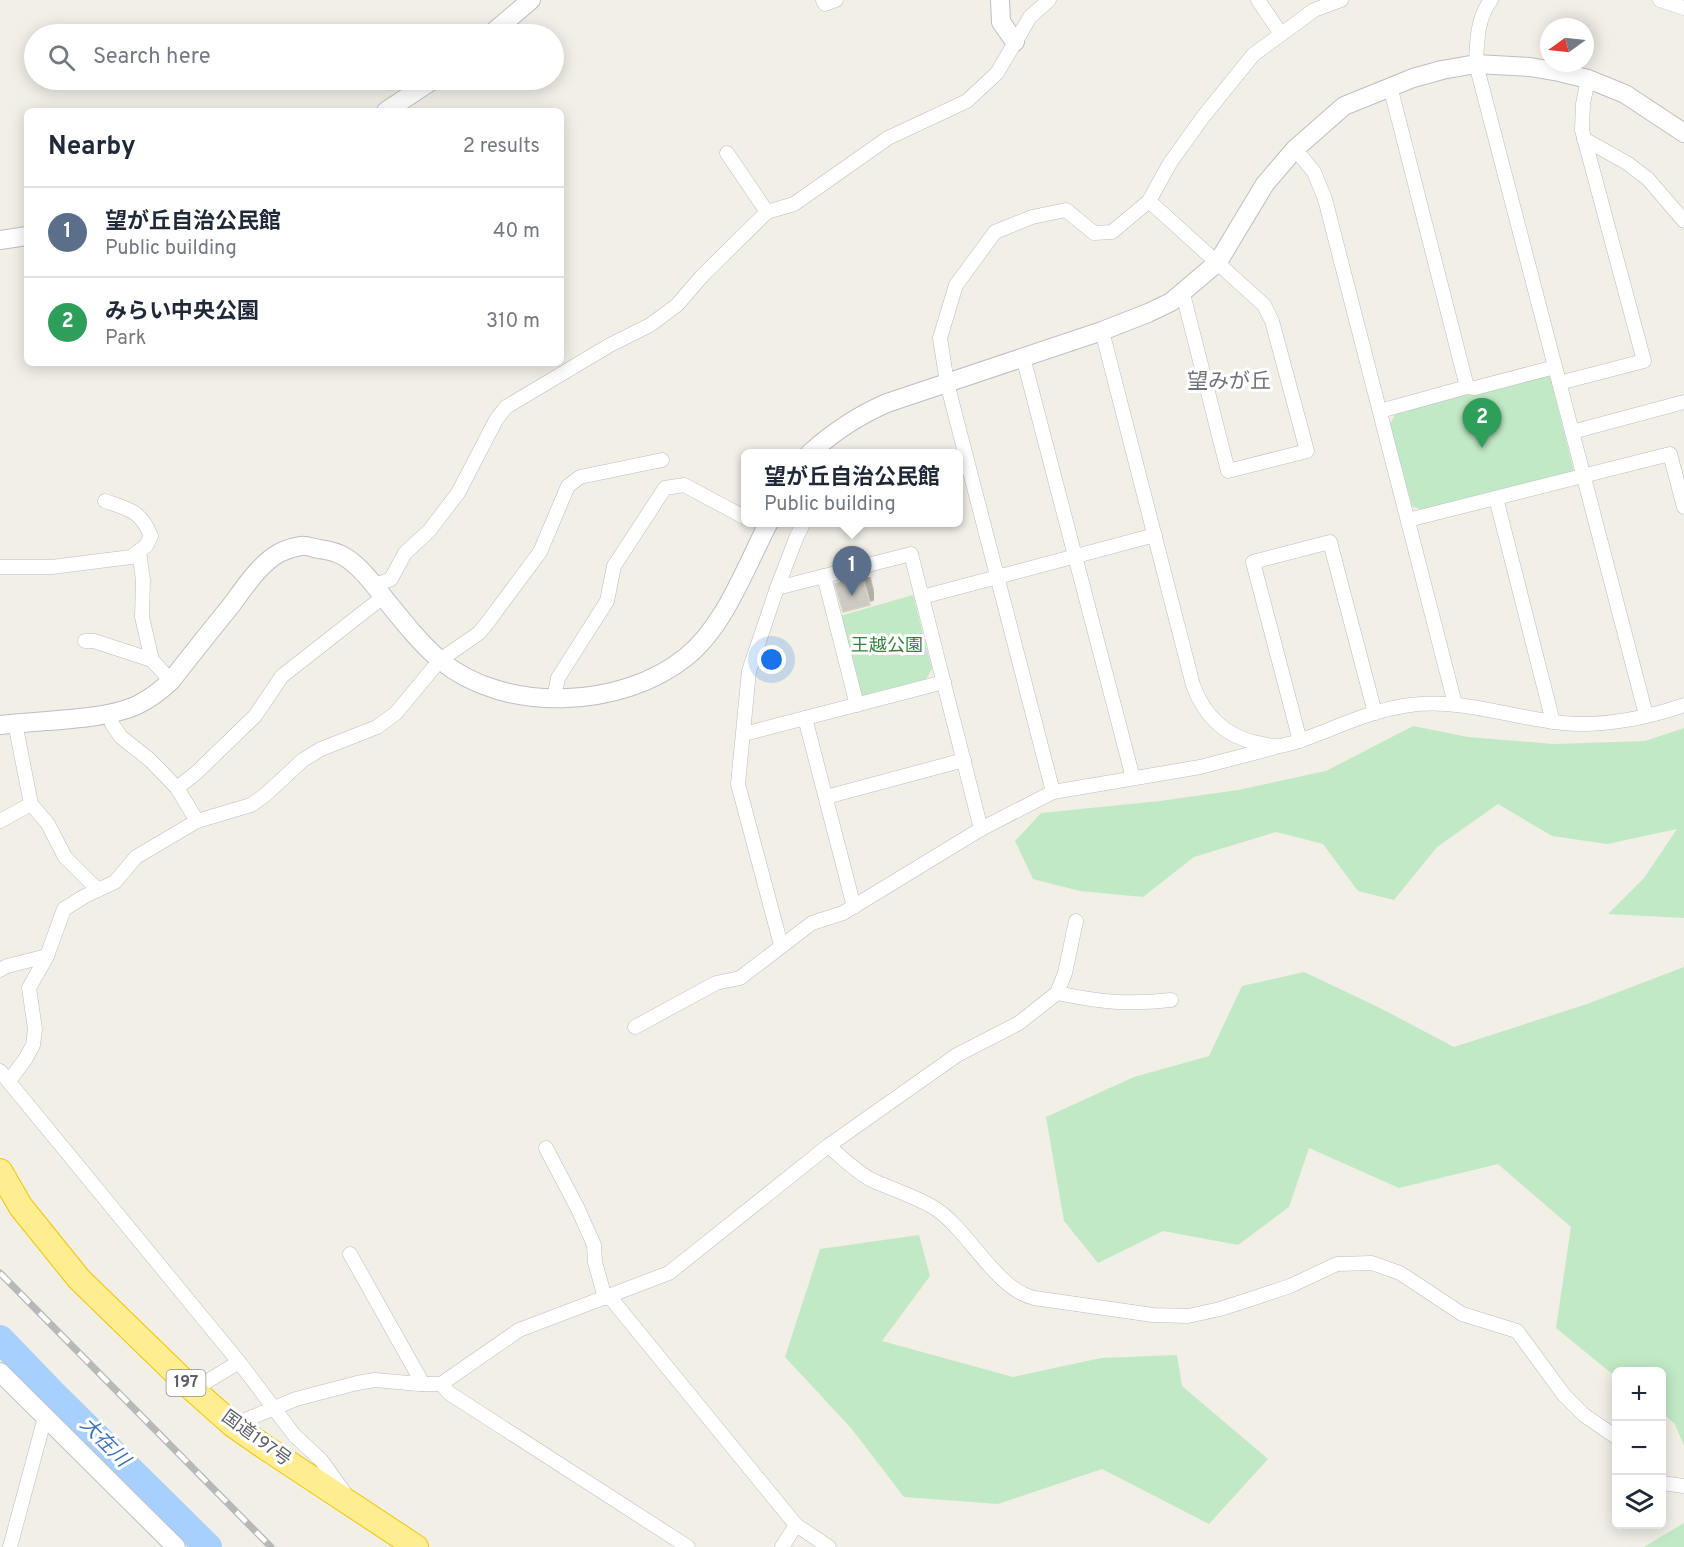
<!DOCTYPE html>
<html lang="en">
<head>
<meta charset="utf-8">
<style>
	body { margin:0; font-family:Overpass,"Noto Sans JP",sans-serif; background:#f2f2f3; color:#1f2937 }
	.controls { position:absolute; right:18px; bottom:18px; display:grid; overflow:hidden; border-radius:9px; box-shadow:0 3px 15px #0003 }
	.controls button { width:54px; height:54px; display:grid; place-items:center; padding:0; border:0; border-bottom:2px solid #e0e1e3; background:#fff; color:#1f2937; font:30px sans-serif }
	.compass { position:absolute; left:1540px; top:18px; width:54px; height:54px; border-radius:50%; background:#fff; box-shadow:0 3px 15px #0003; rotate:255deg }
	.you { position:absolute; left:772px; top:660px; width:21px; height:21px; margin:-15px; border:4px solid #fff; border-radius:50%; background:#1a73e8; box-shadow:0 0 0 9px #1a73e833 }
	.badge { display:grid; place-items:center; width:39px; height:39px; border-radius:50%; background:#111827; color:#fff; font-size:20px; font-weight:700 }
	.pin { position:absolute; translate:-50% -50px; filter:drop-shadow(0 2px 3px #0008) }
	.pin::after { content:''; position:absolute; top:32px; width:21px; height:18px; background:inherit; clip-path:polygon(0 0,100% 0,50% 100%) }
	.popup { position:absolute; left:741px; top:449px; width:222px; height:78px; box-sizing:border-box; display:grid; place-content:center; border-radius:9px; background:#fff; filter:drop-shadow(0 2px 4px #0005); font-size:20px; white-space:nowrap; color:#747a83 }
	.popup b { font-size:22px; color:#1f2937 }
	.popup::after { content:''; position:absolute; left:50%; top:100%; margin-left:-12px; border:12px solid transparent; border-top-color:#fff }
	.list { margin:0; padding:0; list-style:none }
	h2 { display:flex; justify-content:space-between; align-items:center; height:78px; margin:0; padding:0 24px; font-size:26px }
	h2 small { font-size:20px; font-weight:400; color:#747a83 }
	.list li { display:grid; grid-template-columns:39px 1fr auto; gap:18px; align-items:center; box-sizing:border-box; height:90px; padding:0 24px; border-top:2px solid #e0e1e3 }
	.list b { display:block; font-size:22px; white-space:nowrap }
	.list p { margin:0; font-size:20px; white-space:nowrap; color:#747a83 }
	.list em { font-size:20px; font-style:normal; color:#747a83 }
	.icon { flex:none; width:33px; height:33px; fill:none; stroke:currentColor; stroke-width:2; stroke-linecap:round; stroke-linejoin:round }
	.map { position:relative; flex:none; width:1684px; height:1547px; overflow:hidden }
	.search { position:absolute; background:#fff; box-shadow:0 3px 15px #0003; left:24px; top:24px; width:540px; height:66px; display:flex; align-items:center; gap:15px; box-sizing:border-box; padding:0 21px; border-radius:33px; color:#747a83; font-size:22px }
	.panel { position:absolute; background:#fff; box-shadow:0 3px 15px #0003; left:24px; top:108px; width:540px; height:258px; border-radius:9px }
	.map>svg:first-child { display:block }
	.green { fill:#c2e9c6 }
	.lines { fill:none; stroke-linecap:round; stroke-linejoin:round }
	.river { stroke:#a8d0ff; stroke-width:28 }
	.building { fill:#cccac2; stroke:#d6d2c4; stroke-width:1.5; filter:url(#shadow) }
	.street-casing { stroke:#bbbdc2; stroke-width:15 }
	.secondary-casing { stroke:#bcbec4; stroke-width:20 }
	.highway-casing { stroke:#f7c300; stroke-width:26 }
	.street { stroke:#fff; stroke-width:14 }
	.secondary { stroke:#fff; stroke-width:18 }
	.highway { stroke:#ffee8f; stroke-width:24 }
	.rail-casing { stroke:#b7b8b8; stroke-width:7 }
	.rail { stroke:#fff; stroke-width:4.5; stroke-dasharray:14; stroke-linecap:butt }
	.labels { text-anchor:middle; dominant-baseline:central; stroke-width:6; stroke-linejoin:round; paint-order:stroke }
	.shield { fill:#fff; stroke:#8e9095; stroke-width:1.5 }
	.shield-label { font-size:16px; font-weight:bold; fill:#5e6167 }
	.park-label { font-size:18px; fill:#30833d; stroke:#fff }
	.street-label { font-size:18px; fill:#5e6167; stroke:#fff }
	.water-label { font-size:20px; font-style:italic; fill:#4072c1; stroke:#fff }
	.quarter-label { font-size:21px; fill:#6f7379; stroke:#fff }
</style>
</head>
<body>
<div class="map">
<svg width="1684" height="1547" viewBox="0 0 1684 1547">
	<defs>
		<filter id="shadow"><feDropShadow dx="5.5" dy="-5.5" stdDeviation="0" flood-color="#0004"/></filter>
	</defs>
	<rect width="100%" height="100%" fill="#f1efe6"/>
	<g class="green">
		<polygon points="1549,373 1574,472 1422,510 1412,506 1390,424 1396,413"/>
		<polygon points="913,595 932,669 926,679 860,696 840,616"/>
		<polygon points="1413,726 1468,737 1553,744 1645,741 1684,728 1684,918 1608,914 1644,878 1677,829 1607,844 1552,836 1498,804 1437,847 1394,900 1358,891 1323,844 1276,832 1194,857 1143,897 1080,891 1033,879 1015,841 1041,813 1160,801 1238,790 1326,771"/>
		<polygon points="1684,967 1684,1446 1675,1424 1662,1413 1662,1372 1616,1372 1616,1377 1556,1328 1571,1227 1498,1164 1399,1188 1309,1148 1289,1207 1238,1245 1163,1231 1098,1263 1064,1221 1046,1117 1134,1077 1209,1056 1242,986 1304,972 1380,1008 1454,1047 1587,1004"/>
		<polygon points="919,1235 930,1276 882,1341 1013,1377 1101,1358 1177,1355 1182,1386 1268,1459 1209,1524 1102,1469 998,1504 904,1497 851,1428 785,1357 820,1249"/>
		<polygon points="1684,1523 1684,1547 1644,1547"/>
	</g>
	<g class="lines">
		<polyline class="river" points="0,1339 53,1394 208,1547"/>
	</g>
	<polygon class="building" points="844,581 847,587 864,582 870,605 843,612 835,584"/>
	<g class="lines">
		<g class="street-casing">
			<g id="street">
				<polyline points="823,0 825,4 836,0"/>
				<polyline points="1258,0 1281,34"/>
				<path d="M1491 0C1477 18 1477 42 1476 64L1646 715"/>
				<polyline points="1660,0 1684,8"/>
				<polyline points="1584,139 1627,163 1648,179 1684,221"/>
				<polyline points="1295,149 1314,172 1325,199 1455,704"/>
				<polyline points="727,153 767,212 794,204 888,138 967,101 997,73 1030,17 1049,0"/>
				<polyline points="1149,201 1264,305 1272,321 1307,451 1228,471 1183,294"/>
				<path d="M1102 331 1193 685C1204 715 1224 736 1257 743 1264 744 1273 747 1279 746 1294 744 1309 737 1323 732 1351 721 1379 709 1410 705 1462 698 1511 718 1563 723 1602 727 1647 718 1684 705"/>
				<polyline points="1023,357 1133,778"/>
				<polyline points="1559,383 1644,361 1582,130 1583,104 1588,79"/>
				<polyline points="1467,387 1475,388 1555,367"/>
				<polyline points="1380,411 1467,387 1390,86"/>
				<polyline points="1572,432 1684,402"/>
				<polyline points="1496,498 1553,722"/>
				<polyline points="1408,520 1670,454 1684,507"/>
				<polyline points="139,551 143,580 142,617 152,660 171,681"/>
				<path d="M0 567H52L131 557 146 546 151 536C141 511 129 509 105 501"/>
				<polyline points="824,576 857,705"/>
				<polyline points="376,585 391,579 405,553 429,531 458,493 496,420 506,407 610,345 650,325 677,305 702,276 767,212"/>
				<polyline points="777,588 911,554 981,829"/>
				<polyline points="922,597 1155,535"/>
				<polyline points="85,641 94,641 152,660"/>
				<polyline points="554,698 558,678 607,601 614,566 665,488 684,485 746,518"/>
				<polyline points="805,718 854,907"/>
				<polyline points="15,723 31,804 48,824 65,857 98,890"/>
				<polyline points="744,734 944,682"/>
				<polyline points="1300,741 1253,562 1330,542 1375,713"/>
				<polyline points="177,788 196,773 255,716 282,676 383,597"/>
				<polyline points="1053,792 947,383 940,338 956,285 995,232 1032,217 1066,210 1094,233 1112,232 1149,201 1170,163 1203,117 1253,55 1314,10 1341,0"/>
				<polyline points="826,797 964,760"/>
				<polyline points="0,821 31,804"/>
				<polyline points="197,821 251,805 265,795 303,760 321,749 377,727 396,713 440,660 479,633 488,622 540,552 568,486 580,477 662,460"/>
				<polyline points="781,945 738,784 749,671 777,588 797,536 804,522"/>
				<polyline points="0,970 7,966 47,956 64,909 85,896 115,882 136,857 197,821 177,788 150,760 121,737 112,724 109,713"/>
				<path d="M1057 993C1100 1002 1127 1005 1171 1000"/>
				<polyline points="635,1027 716,983 740,978 812,923 843,913 981,829 1053,792 1200,767 1273,748"/>
				<polyline points="0,1071 239,1362 295,1436 321,1460 344,1492"/>
				<polyline points="9,1081 26,1058 33,1045 35,1029 29,988 47,956"/>
				<path d="M828 1146C842 1157 856 1172 872 1180 891 1189 920 1198 936 1209 969 1231 996 1289 1034 1298L1153 1315 1188 1316 1220 1309 1251 1299 1290 1286 1337 1264 1372 1263 1400 1273 1462 1314 1517 1331 1564 1395 1584 1415 1616 1437"/>
				<polyline points="546,1148 578,1209 594,1245 595,1262 605,1298"/>
				<polyline points="350,1254 423,1384"/>
				<polyline points="609,1296 796,1525 829,1547"/>
				<polyline points="441,1384 449,1393 688,1547"/>
				<polyline points="193,1390 239,1362"/>
				<polyline points="233,1425 296,1399 357,1383 375,1380 419,1384 441,1384 519,1330 669,1273 828,1146 957,1055 1019,1023 1057,993 1065,973 1076,921"/>
				<polyline points="1662,1483 1684,1486"/>
				<polyline points="10,1547 45,1417"/>
				<polyline points="782,1547 796,1525"/>
			</g>
		</g>
		<g class="secondary-casing">
			<g id="secondary">
				<polyline points="1000,0 1001,22 1015,42"/>
				<polyline points="491,34 531,0"/>
				<polyline points="386,111 433,80"/>
				<polyline points="0,240 27,236"/>
				<path d="M809 454C833 432 857 416 887 403L1102 331 1148 313 1171 302 1218 262 1265 184 1295 149 1344 106 1413 78 1442 70 1476 64 1530 67 1559 72 1588 79 1625 94 1684 133"/>
				<path d="M0 725C38 720 109 721 141 703 153 697 161 690 171 681 191 655 212 629 233 603 246 585 260 564 279 553 285 550 294 547 301 546 306 545 313 548 319 549 327 550 337 552 345 557 361 567 374 585 385 599 402 620 420 643 440 660 504 714 622 709 686 657 725 626 746 566 769 522"/>
				<polyline points="0,1372 176,1547"/>
			</g>
		</g>
		<g class="highway-casing">
			<polyline id="highway" points="0,1171 21,1207 79,1279 188,1385 233,1425 266,1448 416,1547"/>
		</g>
		<use href="#street" class="street"/>
		<use href="#secondary" class="secondary"/>
		<use href="#highway" class="highway"/>
		<g class="rail-casing">
			<polyline id="rail" points="0,1273 271,1547"/>
		</g>
		<use href="#rail" class="rail"/>
	</g>
	<g class="labels">
		<rect class="shield" x="166.5" y="1370" width="39" height="26" rx="4.5"/>
		<g class="shield-label">
			<text x="186" y="1383">197</text>
		</g>
		<g class="park-label">
			<text x="887" y="646">王越公園</text>
		</g>
		<g class="street-label">
			<text transform="translate(256 1439) rotate(36)">国道197号</text>
		</g>
		<g class="water-label">
			<text transform="translate(104 1443) rotate(45)">大在川</text>
		</g>
		<g class="quarter-label">
			<text x="1229" y="382">望みが丘</text>
		</g>
	</g>
</svg>
<div class="controls">
<button>+</button>
<button>−</button>
<button><svg class="icon" aria-label="layers" viewBox="0 0 24 24"><path d="M12 4l9 5-9 5-9-5zM3 14l9 5 9-5"/></svg></button>
</div>
<svg class="compass" viewBox="-18 -18 36 36"><path d="M0-13l5 13h-10z" fill="#e53935"/><path d="M0 13l5-13h-10z" fill="#747a83"/></svg>
<div class="you"></div>
<div class="pin badge" style="left:852px;top:596px;background:#5c6f8a">1</div>
<div class="popup"><b>望が丘自治公民館</b>Public building</div>
<div class="pin badge" style="left:1482px;top:448px;background:#2e9e5b">2</div>
<div class="search"><svg class="icon" aria-label="search" viewBox="0 0 24 24"><circle cx="10" cy="10" r="6"/><path d="M15 15l6 6"/></svg>Search here</div>
<section class="panel">
<h2>Nearby<small>2 results</small></h2>
<ul class="list">
<li><span class="badge" style="background:#5c6f8a">1</span><div><b>望が丘自治公民館</b><p>Public building</p></div><em>40 m</em></li>
<li><span class="badge" style="background:#2e9e5b">2</span><div><b>みらい中央公園</b><p>Park</p></div><em>310 m</em></li>
</ul>
</section>
</div>
</body>
</html>
